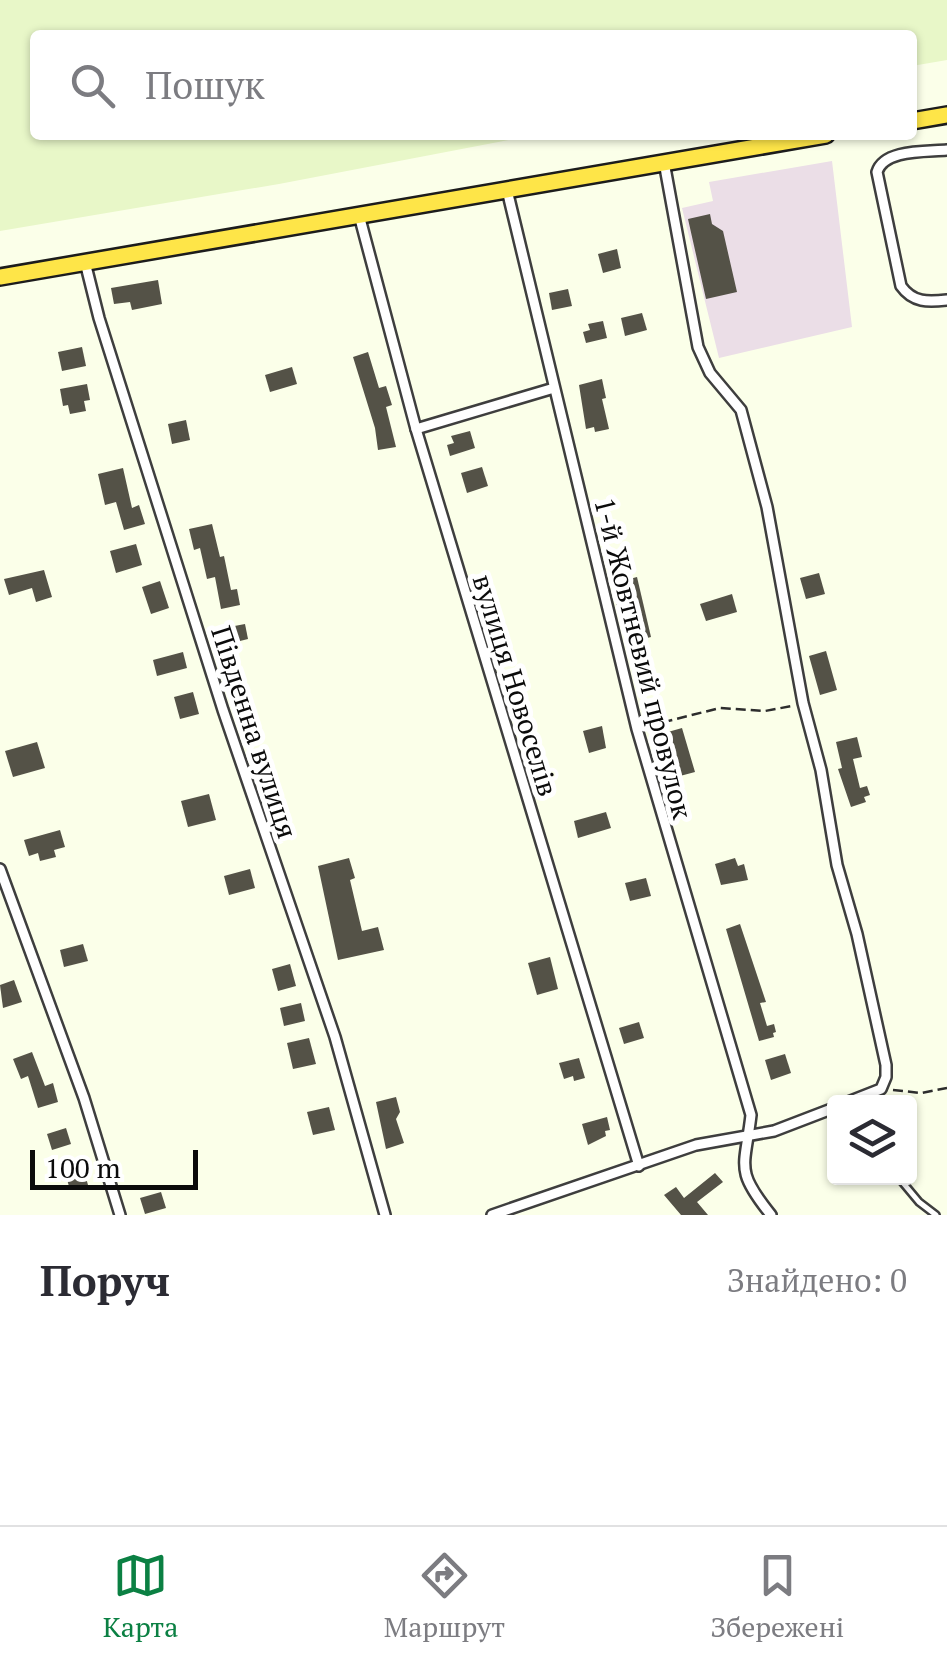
<!DOCTYPE html>
<html lang="uk">
<head>
<meta charset="utf-8">
<style>
	body { margin:0; font-family:"PT Serif",serif; background:#f7f7f7; color:#2b2b33 }
	.controls { position:absolute; right:30px; bottom:30px; display:grid; overflow:hidden; border-radius:10px; box-shadow:0 2px 8px #0004 }
	.controls button { width:90px; height:90px; display:grid; place-items:center; padding:0; border:0; border-bottom:2px solid #e1e1e2; background:#fff; color:#2b2b33; font:50px sans-serif }
	.scale { position:absolute; left:30px; bottom:25px; width:168px; box-sizing:border-box; padding-left:10px; border:5px solid #0b0b0b; border-top:0; font-size:28px; line-height:35px; white-space:nowrap; color:#0b0b0b; -webkit-text-stroke:8px #fff; paint-order:stroke }
	.list { margin:0; padding:0; list-style:none }
	h2 { display:flex; justify-content:space-between; align-items:center; height:130px; margin:0; padding:0 40px; font-size:42px }
	h2 small { font-size:32px; font-weight:400; color:#7c7c81 }
	.icon { flex:none; width:55px; height:55px; fill:none; stroke:currentColor; stroke-width:2; stroke-linecap:round; stroke-linejoin:round }
	.map { position:relative; flex:none; width:947px; height:1215px; overflow:hidden }
	.search { position:absolute; background:#fff; box-shadow:0 2px 8px #0004; left:30px; right:30px; top:30px; height:110px; display:flex; align-items:center; gap:25px; box-sizing:border-box; padding:0 35px; border-radius:10px; color:#7c7c81; font-size:38px }
	.sheet { height:310px; background:#fff }
	nav { display:flex; justify-content:space-around; align-items:center; box-sizing:border-box; height:140px; border-top:2px solid #e1e1e2; background:#fff; font-size:28px; color:#7c7c81 }
	nav a { display:grid; justify-items:center; gap:5px }
	nav .on { color:#0b8043 }
	.map>svg:first-child { display:block }
	.industrial { fill:#ebdee7 }
	.farmland { fill:#e8f7c8 }
	.building { fill:#545247 }
	.lines { fill:none; stroke-linecap:round; stroke-linejoin:round }
	.lane-casing { stroke:#3e3e3e; stroke-width:10 }
	.street-casing { stroke:#3e3e3e; stroke-width:14 }
	.highway-casing { stroke:#1c1c1c; stroke-width:20 }
	.path { stroke:#2d2d2d; stroke-width:2.5; stroke-dasharray:10 5; stroke-linecap:butt }
	.lane { stroke:#fff; stroke-width:5 }
	.street { stroke:#fff; stroke-width:9 }
	.highway { stroke:#fee548; stroke-width:15 }
	.labels { text-anchor:middle; dominant-baseline:central; stroke-width:10; stroke-linejoin:round; paint-order:stroke }
	.street-label { font-size:28px; fill:#0b0b0b; stroke:#fff }
</style>
</head>
<body>
<div class="map">
<svg width="947" height="1215" viewBox="0 0 947 1215">
	<rect width="100%" height="100%" fill="#fbffe9"/>
	<polygon class="industrial" points="832,161 852,327 719,358 682,208 713,201 709,182"/>
	<polygon class="farmland" points="0,0 947,0 947,60 912,66 912,35 35,35 35,135 535,135 279,184 0,231"/>
	<g class="building">
		<polygon points="710,214 712,224 723,231 737,292 706,299 688,219"/>
		<polygon points="617,249 621,268 603,273 598,254"/>
		<polygon points="158,280 162,304 132,310 130,302 114,304 111,288"/>
		<polygon points="568,289 572,306 552,310 549,293"/>
		<polygon points="642,313 647,330 625,336 621,318"/>
		<polygon points="603,321 607,338 586,343 583,332 590,330 588,324"/>
		<polygon points="82,347 86,366 62,371 58,352"/>
		<polygon points="368,352 379,388 386,386 392,405 386,407 396,447 378,450 375,428 353,357"/>
		<polygon points="292,367 297,384 270,392 265,375"/>
		<polygon points="602,379 606,398 602,399 609,429 595,432 594,427 586,429 579,385"/>
		<polygon points="87,384 90,400 84,401 86,411 70,414 68,405 63,406 60,389"/>
		<polygon points="186,420 190,440 172,444 168,424"/>
		<polygon points="470,431 475,448 450,456 447,445 454,443 451,436"/>
		<polygon points="482,467 488,486 467,493 461,473"/>
		<polygon points="123,468 132,508 139,505 145,524 124,530 116,502 105,505 98,474"/>
		<polygon points="212,524 220,557 224,556 231,590 237,589 240,605 221,609 215,577 207,579 200,548 194,550 189,529"/>
		<polygon points="136,544 142,565 116,573 110,551"/>
		<polygon points="44,570 52,597 36,602 32,588 9,595 4,579"/>
		<polygon points="819,573 825,594 806,599 800,578"/>
		<polygon points="637,577 651,637 627,643 611,584"/>
		<polygon points="160,581 169,608 151,614 142,587"/>
		<polygon points="732,594 737,612 706,621 700,604"/>
		<polygon points="245,624 248,639 228,644 224,628"/>
		<polygon points="826,651 837,690 820,695 809,656"/>
		<polygon points="183,652 187,668 157,676 153,660"/>
		<polygon points="193,692 199,714 180,719 174,697"/>
		<polygon points="602,726 606,748 589,753 583,731"/>
		<polygon points="682,728 695,772 680,776 678,766 675,767 668,732"/>
		<polygon points="857,737 862,757 853,759 860,788 867,786 870,795 864,797 866,802 851,807 838,769 842,768 836,742"/>
		<polygon points="37,742 45,768 13,777 5,751"/>
		<polygon points="209,794 216,820 188,827 181,801"/>
		<polygon points="606,812 611,828 578,838 574,821"/>
		<polygon points="60,830 65,847 54,850 56,857 40,861 38,853 29,856 24,840"/>
		<polygon points="349,858 355,878 350,880 362,931 378,927 384,950 338,960 318,866"/>
		<polygon points="735,858 738,866 744,864 748,880 721,885 715,864"/>
		<polygon points="250,869 255,888 229,895 224,876"/>
		<polygon points="646,878 651,896 630,901 625,883"/>
		<polygon points="740,924 766,1002 760,1003 767,1026 774,1024 776,1032 773,1033 774,1037 759,1041 726,929"/>
		<polygon points="83,944 88,961 64,967 60,950"/>
		<polygon points="550,957 558,989 537,995 528,963"/>
		<polygon points="290,964 296,986 278,991 272,969"/>
		<polygon points="14,980 22,1002 3,1008 0,985"/>
		<polygon points="301,1003 305,1021 284,1026 280,1008"/>
		<polygon points="639,1022 644,1038 624,1044 619,1028"/>
		<polygon points="309,1038 316,1064 293,1069 287,1043"/>
		<polygon points="32,1052 45,1086 53,1083 58,1102 38,1108 28,1076 21,1079 13,1059"/>
		<polygon points="785,1054 791,1073 771,1080 765,1060"/>
		<polygon points="579,1058 585,1078 574,1081 573,1076 564,1079 559,1063"/>
		<polygon points="396,1097 400,1112 396,1119 404,1143 386,1149 376,1102"/>
		<polygon points="329,1107 335,1130 313,1135 307,1112"/>
		<polygon points="607,1117 610,1130 605,1131 606,1136 588,1145 582,1124"/>
		<polygon points="66,1128 71,1144 52,1150 47,1134"/>
		<polygon points="83,1167 88,1185 70,1190 65,1172"/>
		<polygon points="715,1173 723,1182 697,1202 708,1215 681,1215 664,1195 676,1187 684,1198"/>
		<polygon points="161,1192 166,1208 145,1214 140,1198"/>
	</g>
	<g class="lines">
		<g class="lane-casing">
			<polyline id="lane" points="899,1178 919,1202 936,1215"/>
		</g>
		<g class="street-casing">
			<g id="street">
				<path d="M947 150C926 152 884 149 877 172L901 286C913 303 928 302 947 300"/>
				<polyline points="664,162 698,347 710,373 741,410 767,507 803,703 821,770 837,865 857,934 886,1065 886,1077 881,1089 848,1102"/>
				<path d="M507 190 637 729 751 1115C745 1168 734 1169 771 1215"/>
				<polyline points="359,215 416,429 639,1166"/>
				<polyline points="85,262 99,318 223,710 335,1037 385,1215"/>
				<polyline points="416,429 554,388"/>
				<polyline points="0,869 84,1098 120,1215"/>
				<polyline points="492,1215 696,1145 774,1131 834,1108"/>
			</g>
		</g>
		<g class="highway-casing">
			<g id="highway">
				<polyline points="912,121 947,115"/>
				<polyline points="0,277 826,135"/>
			</g>
		</g>
		<g class="path">
			<polyline points="648,726 720,708 765,711 792,706"/>
			<polyline points="893,1090 921,1093 947,1088"/>
		</g>
		<use href="#lane" class="lane"/>
		<use href="#street" class="street"/>
		<use href="#highway" class="highway"/>
	</g>
	<g class="labels">
		<g class="street-label">
			<text transform="translate(644 658) rotate(76)">1-й Жовтневий провулок</text>
			<text transform="translate(516 685) rotate(73)">вулиця Новоселів</text>
			<text transform="translate(255 732) rotate(72)">Південна вулиця</text>
		</g>
	</g>
</svg>
<div class="controls">
<button><svg class="icon" aria-label="layers" viewBox="0 0 24 24"><path d="M12 4l9 5-9 5-9-5zM3 14l9 5 9-5"/></svg></button>
</div>
<div class="scale">100 m</div>
<div class="search"><svg class="icon" aria-label="search" viewBox="0 0 24 24"><circle cx="10" cy="10" r="6"/><path d="M15 15l6 6"/></svg>Пошук</div>
</div>
<section class="sheet">
<h2>Поруч<small>Знайдено: 0</small></h2>
<ul class="list">
</ul>
</section>
<nav>
<a class="on"><svg class="icon" aria-label="map" viewBox="0 0 24 24"><path d="M3 6l6-2 6 2 6-2v14l-6 2-6-2-6 2zM9 4v14M15 6v14"/></svg>Карта</a>
<a><svg class="icon" aria-label="directions" viewBox="0 0 24 24"><path d="M12 3l9 9-9 9-9-9zM9 14v-3h6M13 9l2 2-2 2"/></svg>Маршрут</a>
<a><svg class="icon" aria-label="saved" viewBox="0 0 24 24"><path d="M7 4h10v16l-5-4-5 4z"/></svg>Збережені</a>
</nav>
</body>
</html>
